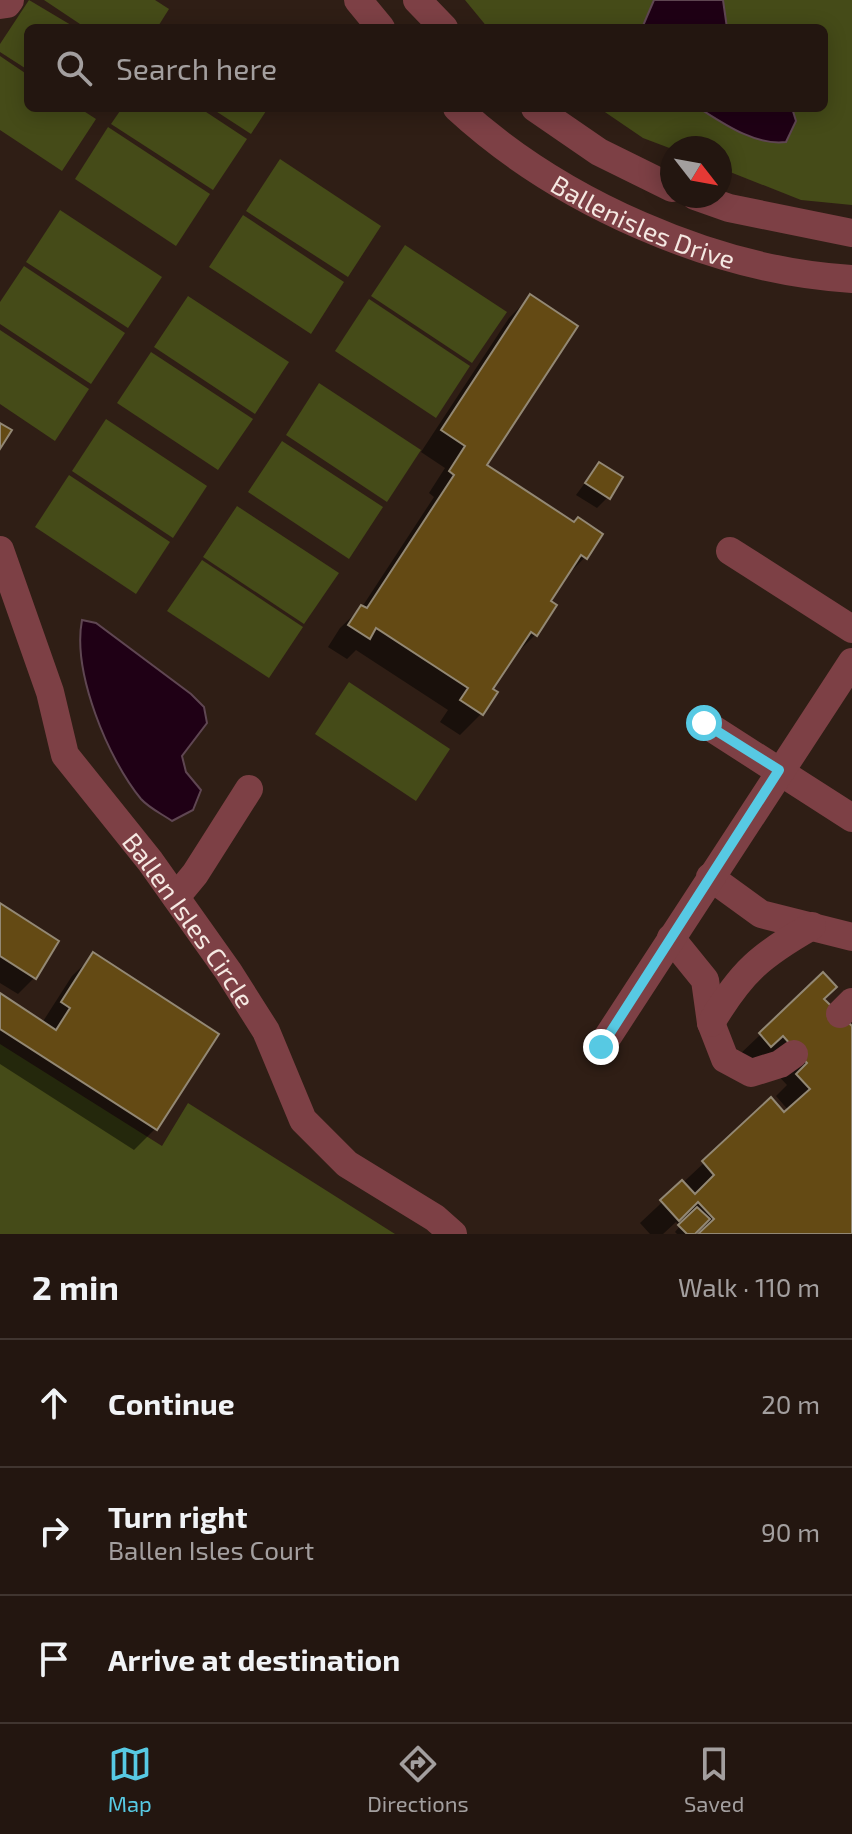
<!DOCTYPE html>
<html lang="en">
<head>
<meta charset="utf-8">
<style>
	body { margin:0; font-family:"Exo 2",sans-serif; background:#2b1f19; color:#f1f3f6 }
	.compass { position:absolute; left:660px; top:136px; width:72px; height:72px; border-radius:50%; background:#231610; box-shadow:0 4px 20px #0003; rotate:121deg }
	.stop { position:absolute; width:24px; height:24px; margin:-18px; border:6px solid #57c9e3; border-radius:50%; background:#fff }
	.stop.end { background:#57c9e3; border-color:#fff; box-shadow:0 2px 8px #0008 }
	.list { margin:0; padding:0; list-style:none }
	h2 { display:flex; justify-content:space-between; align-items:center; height:104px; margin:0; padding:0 32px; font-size:34px }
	h2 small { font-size:26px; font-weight:400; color:#a39f9f }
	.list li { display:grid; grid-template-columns:52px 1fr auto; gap:24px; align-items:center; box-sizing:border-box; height:128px; padding:0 32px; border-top:2px solid #403530 }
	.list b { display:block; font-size:30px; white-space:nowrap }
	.list p { margin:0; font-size:26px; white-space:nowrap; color:#a39f9f }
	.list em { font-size:26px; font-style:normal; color:#a39f9f }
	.icon { flex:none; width:44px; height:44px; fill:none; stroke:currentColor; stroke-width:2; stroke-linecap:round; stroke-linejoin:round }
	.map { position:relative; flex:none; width:852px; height:1234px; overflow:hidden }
	.search { position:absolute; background:#231610; box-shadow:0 4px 20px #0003; left:24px; right:24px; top:24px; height:88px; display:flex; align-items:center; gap:20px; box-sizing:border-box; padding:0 28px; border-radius:12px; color:#a39f9f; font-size:30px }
	.sheet { height:488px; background:#231610 }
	nav { display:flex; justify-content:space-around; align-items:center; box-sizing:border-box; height:112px; border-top:2px solid #403530; background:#231610; font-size:22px; color:#a39f9f }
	nav a { display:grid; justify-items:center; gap:4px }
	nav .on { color:#57c9e3 }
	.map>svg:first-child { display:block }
	.green { fill:#454b18 }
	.water { fill:#1f0015; stroke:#5f4652; stroke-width:2 }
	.shadow { fill:#0007 }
	.building { fill:#644a14; stroke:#938874; stroke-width:2 }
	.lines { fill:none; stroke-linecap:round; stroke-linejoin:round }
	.minor { stroke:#7d4045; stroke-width:28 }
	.route { stroke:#57c9e3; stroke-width:10 }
	.labels { text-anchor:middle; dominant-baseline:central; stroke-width:8; stroke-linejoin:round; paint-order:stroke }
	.street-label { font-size:26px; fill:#f5e8e2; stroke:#120a06 }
</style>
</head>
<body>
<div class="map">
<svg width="852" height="1234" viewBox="0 0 852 1234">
	<rect width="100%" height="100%" fill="#2f1e15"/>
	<g class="green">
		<polygon points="29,0 76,28 28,28 28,70 0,52 0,44"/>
		<polygon points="44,0 155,0 169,9 157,28 86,28"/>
		<polygon points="465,0 852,0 852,205 801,200 720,168 720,148 672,149 643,138 599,108 824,108 824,28 488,28"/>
		<polygon points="0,56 28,75 28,108 79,108 96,119 62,171 0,130"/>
		<polygon points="122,108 200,108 247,139 213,190 111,124"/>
		<polygon points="211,108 268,108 251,134"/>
		<polygon points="108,127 210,194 176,246 75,179"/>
		<polygon points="280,159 381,226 348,277 246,211"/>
		<polygon points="60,210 162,277 128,328 26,262"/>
		<polygon points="243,215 344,282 311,334 209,267"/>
		<polygon points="405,245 507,312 472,363 371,296"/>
		<polygon points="24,266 125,333 91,384 0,324 0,302"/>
		<polygon points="188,296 289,362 255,414 154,347"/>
		<polygon points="369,299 470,366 436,418 335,351"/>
		<polygon points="0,330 89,389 55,441 0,404"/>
		<polygon points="151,352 253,419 218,470 117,403"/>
		<polygon points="319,383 421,450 387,502 286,435"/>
		<polygon points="106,419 207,486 173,538 72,471"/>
		<polygon points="282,441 383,507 349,559 248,492"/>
		<polygon points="69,475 170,542 136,594 35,527"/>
		<polygon points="237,506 339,573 304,624 203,557"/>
		<polygon points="202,560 303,627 269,678 167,611"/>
		<polygon points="349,682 450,749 416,801 315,734"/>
		<polygon points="0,1044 162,1146 188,1103 395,1234 0,1234"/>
	</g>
	<g class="water">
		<polygon points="654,0 723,0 727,28 642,28"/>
		<path d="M699 108H792L796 121 786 142C756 146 724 124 699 108Z"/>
		<path d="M82 620 96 623 191 694 204 707 207 723 182 756 186 772 201 790 193 810 172 821C162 814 149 808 141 799 108 759 72 672 82 620Z"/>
	</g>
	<g class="shadow">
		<polygon points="530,297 484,466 585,557 564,579 549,602 535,635 514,656 490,690 481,714 460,735 440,722 448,710 356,650 347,659 328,647 340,628 362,607 434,497 429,493 445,468 421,452 509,318"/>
		<polygon points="599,464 608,497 597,508 576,495"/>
		<polygon points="0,906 34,978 18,994 0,983"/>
		<polygon points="94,955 216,1034 155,1129 134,1150 0,1064 0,995 42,1023 72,976"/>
		<polygon points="823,975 822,999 852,1028 852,1234 677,1234 675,1232 680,1226 676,1222 663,1234 650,1234 640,1223 771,1100 784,1115 789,1111 776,1096 787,1085 760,1056 749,1066 739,1055"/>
	</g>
	<g class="building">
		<polygon points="530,294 578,326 487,465 574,522 578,517 603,534 587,559 581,555 551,601 557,605 537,636 531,632 493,689 498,692 483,715 460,700 468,688 376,628 370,639 348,625 361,605 367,608 454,475 449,471 465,446 441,430"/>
		<polygon points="0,423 12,430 0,449"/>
		<polygon points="599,462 623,477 610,499 585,483"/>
		<polygon points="0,903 59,941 36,979 0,956"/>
		<polygon points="93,952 219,1034 157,1130 0,1029 0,993 56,1030 70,1008 61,1002"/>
		<polygon points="823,972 837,987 824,999 852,1026 852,1234 698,1234 714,1219 698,1202 679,1221 660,1200 682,1180 695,1194 714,1175 702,1161 771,1097 784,1112 810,1089 796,1074 807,1063 783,1036 771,1047 759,1033"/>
		<polygon points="697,1207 710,1219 695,1234 687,1234 678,1225"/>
	</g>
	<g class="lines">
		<g class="minor">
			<polyline points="358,0 381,28"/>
			<polyline points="417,0 444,28"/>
			<polyline points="0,5 7,4 10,0"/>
			<path id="s1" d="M457 108C558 201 714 271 852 279"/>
			<polyline points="535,108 599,152 672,188"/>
			<polyline points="695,196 729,208 852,233"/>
			<path id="s2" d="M0 550 50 692 65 755 150 861 228 971 266 1031 303 1120 347 1164 435 1218 453 1234"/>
			<polyline points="730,551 852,629"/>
			<polyline points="704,723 852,818"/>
			<polyline points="710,877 761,914 852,937"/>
			<polyline points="176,897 195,874 249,789"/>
			<polyline points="671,938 705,980 711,1023 725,1059 751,1073 780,1064 794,1054"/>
			<polyline points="840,1014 852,1002"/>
			<path d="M711 1023C741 972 761 955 812 926"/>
			<polyline points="601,1047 852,662"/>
		</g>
	</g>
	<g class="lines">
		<polyline class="route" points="601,1047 779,770 704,723"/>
	</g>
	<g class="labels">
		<g class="street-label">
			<text stroke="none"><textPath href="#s1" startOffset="220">Ballenisles Drive</textPath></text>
			<text stroke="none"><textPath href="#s2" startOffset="422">Ballen Isles Circle</textPath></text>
		</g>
	</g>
</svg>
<svg class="compass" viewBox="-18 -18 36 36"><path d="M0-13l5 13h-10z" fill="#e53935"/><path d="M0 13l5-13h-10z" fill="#a39f9f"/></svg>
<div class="stop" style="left:704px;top:723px"></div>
<div class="stop end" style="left:601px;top:1047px"></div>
<div class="search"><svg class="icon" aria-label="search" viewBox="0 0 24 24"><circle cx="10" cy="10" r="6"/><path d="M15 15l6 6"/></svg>Search here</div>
</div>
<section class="sheet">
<h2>2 min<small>Walk · 110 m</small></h2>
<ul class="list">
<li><svg class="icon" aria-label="ahead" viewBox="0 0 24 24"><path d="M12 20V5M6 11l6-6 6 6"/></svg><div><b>Continue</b></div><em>20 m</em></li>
<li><svg class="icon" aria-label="right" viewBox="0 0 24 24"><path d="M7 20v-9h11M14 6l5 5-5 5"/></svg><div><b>Turn right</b><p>Ballen Isles Court</p></div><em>90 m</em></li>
<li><svg class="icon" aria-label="arrive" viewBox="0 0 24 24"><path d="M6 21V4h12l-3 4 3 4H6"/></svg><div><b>Arrive at destination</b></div></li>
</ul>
</section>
<nav>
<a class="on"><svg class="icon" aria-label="map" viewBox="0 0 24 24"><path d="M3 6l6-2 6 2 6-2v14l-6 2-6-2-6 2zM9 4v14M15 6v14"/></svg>Map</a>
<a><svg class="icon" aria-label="directions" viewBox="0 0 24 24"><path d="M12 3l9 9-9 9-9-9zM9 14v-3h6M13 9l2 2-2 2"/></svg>Directions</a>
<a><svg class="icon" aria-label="saved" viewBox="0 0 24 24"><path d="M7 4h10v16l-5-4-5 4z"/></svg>Saved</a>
</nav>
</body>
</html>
